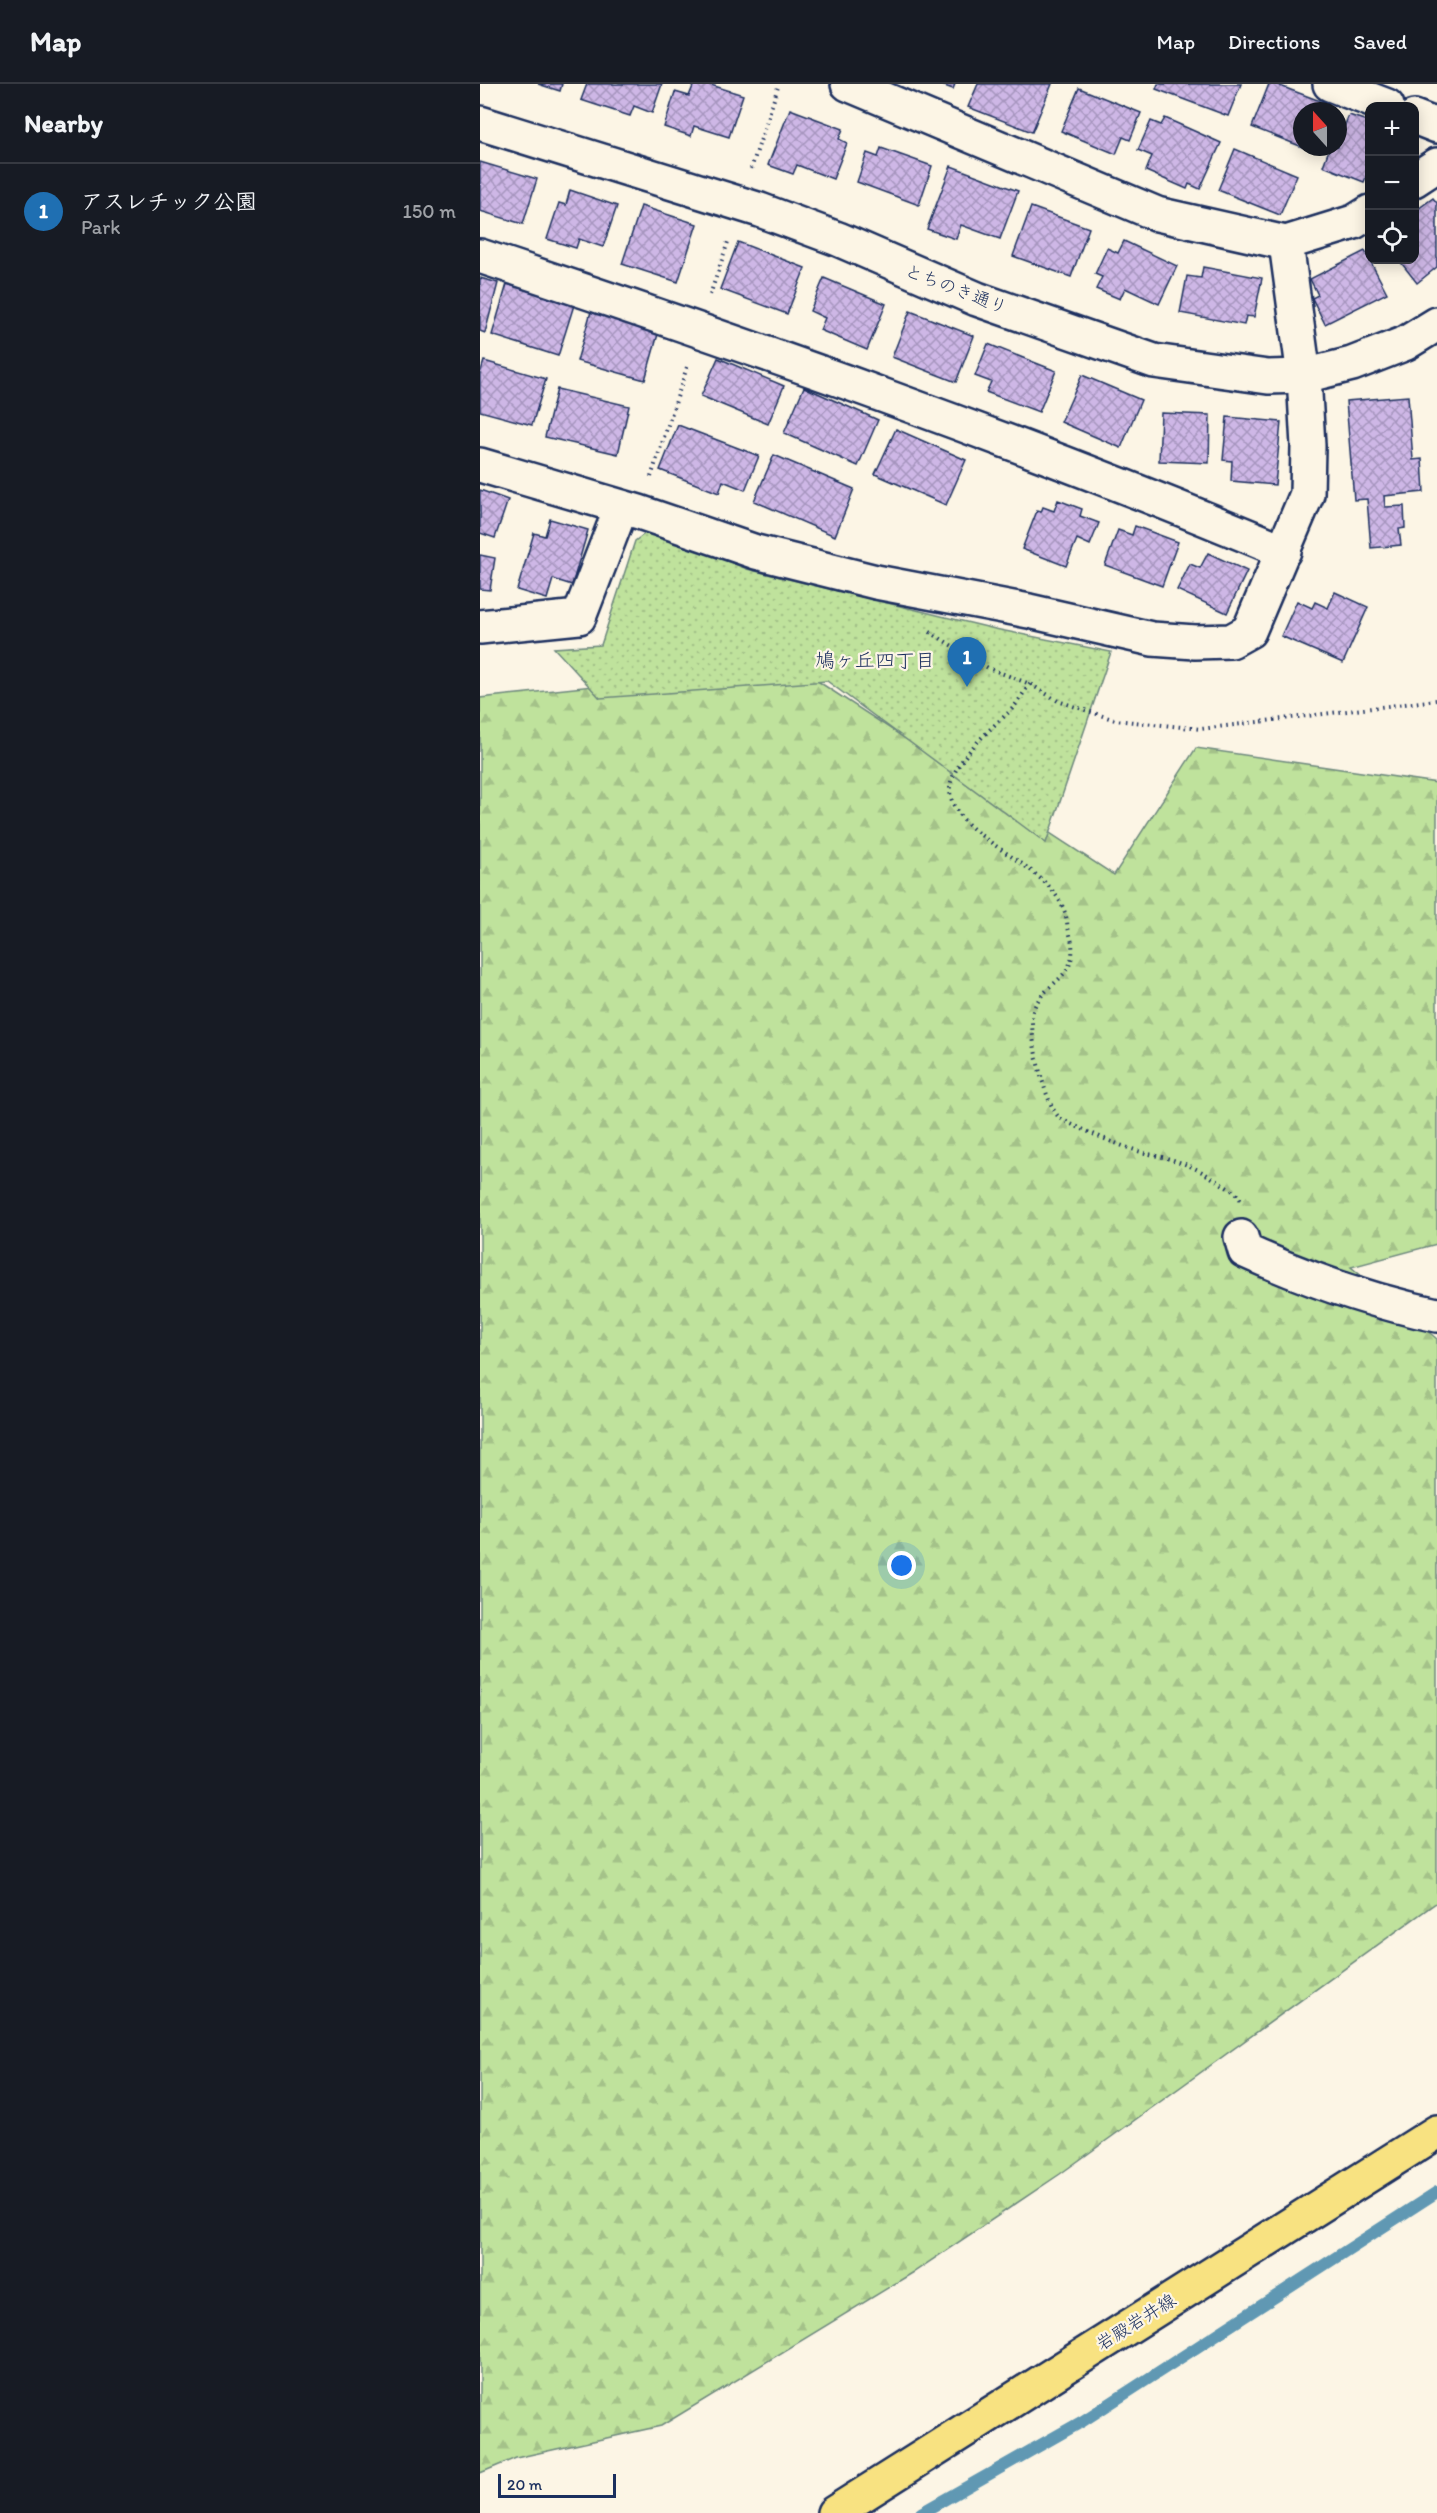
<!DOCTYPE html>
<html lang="en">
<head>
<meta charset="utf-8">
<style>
	body { margin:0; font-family:Itim,"Klee One",sans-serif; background:#20242c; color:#f1f3f6 }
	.controls { position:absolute; right:18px; top:18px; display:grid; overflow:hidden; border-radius:12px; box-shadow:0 3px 15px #0003 }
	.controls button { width:54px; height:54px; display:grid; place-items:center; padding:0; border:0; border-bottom:2px solid #363941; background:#171b24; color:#f1f3f6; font:30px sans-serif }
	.compass { position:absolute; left:813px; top:18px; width:54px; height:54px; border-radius:50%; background:#171b24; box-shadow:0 3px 15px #0003; rotate:339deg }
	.scale { position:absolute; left:18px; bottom:15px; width:118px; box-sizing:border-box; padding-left:6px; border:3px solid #1b2f5e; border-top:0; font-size:16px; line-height:21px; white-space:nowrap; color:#1b2f5e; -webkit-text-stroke:4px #fcf5e5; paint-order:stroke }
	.you { position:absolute; left:422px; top:1482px; width:21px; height:21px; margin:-15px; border:4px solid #fff; border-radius:50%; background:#1a73e8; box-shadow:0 0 0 9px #1a73e833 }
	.badge { display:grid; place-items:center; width:39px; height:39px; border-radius:50%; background:#1f6fb2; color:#fff; font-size:20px; font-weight:700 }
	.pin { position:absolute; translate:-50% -50px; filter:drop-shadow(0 2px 3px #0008) }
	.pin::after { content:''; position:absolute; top:32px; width:21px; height:18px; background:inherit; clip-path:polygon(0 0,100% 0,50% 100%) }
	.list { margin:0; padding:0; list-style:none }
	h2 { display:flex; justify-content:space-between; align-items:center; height:78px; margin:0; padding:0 24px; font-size:26px }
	h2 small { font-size:20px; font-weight:400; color:#9ea1a6 }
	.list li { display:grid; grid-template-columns:39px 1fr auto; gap:18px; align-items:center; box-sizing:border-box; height:96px; padding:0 24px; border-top:2px solid #363941 }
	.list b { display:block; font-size:22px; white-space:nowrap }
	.list p { margin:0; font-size:20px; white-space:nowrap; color:#9ea1a6 }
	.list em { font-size:20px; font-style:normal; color:#9ea1a6 }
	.icon { flex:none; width:33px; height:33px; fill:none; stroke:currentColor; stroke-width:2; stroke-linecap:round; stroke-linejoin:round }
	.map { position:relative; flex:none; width:957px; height:2429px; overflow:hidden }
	header { display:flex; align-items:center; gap:36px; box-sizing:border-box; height:84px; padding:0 30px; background:#171b24; border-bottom:2px solid #363941 }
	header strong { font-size:28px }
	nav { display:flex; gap:33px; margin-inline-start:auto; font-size:21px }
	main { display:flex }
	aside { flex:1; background:#171b24 }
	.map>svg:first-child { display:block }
	.forest { fill:url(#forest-firs); stroke:#6d887d; stroke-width:1.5 }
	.park { fill:url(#park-dots); stroke:#6d887d; stroke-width:1.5 }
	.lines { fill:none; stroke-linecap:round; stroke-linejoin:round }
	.stream { stroke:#6198b3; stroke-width:12 }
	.building { fill:url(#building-cross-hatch); stroke:#1b2f5e; stroke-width:1.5 }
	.minor-casing { stroke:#1b2f5e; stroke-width:38 }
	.major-casing { stroke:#1b2f5e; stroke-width:38 }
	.path { stroke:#1b2f5e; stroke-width:4; stroke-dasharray:1.5 4.5; stroke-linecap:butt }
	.minor { stroke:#fcf5e5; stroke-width:33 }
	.major { stroke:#f8e281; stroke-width:33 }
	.labels { text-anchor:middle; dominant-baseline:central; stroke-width:4.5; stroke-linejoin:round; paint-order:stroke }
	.street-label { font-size:18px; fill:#1b2f5e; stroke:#fcf5e5 }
	.neighbourhood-label { font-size:20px; fill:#1b2f5e; stroke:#fcf5e5 }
</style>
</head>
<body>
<header>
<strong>Map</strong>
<nav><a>Map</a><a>Directions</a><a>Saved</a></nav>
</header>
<main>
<aside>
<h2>Nearby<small></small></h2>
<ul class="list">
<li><span class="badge">1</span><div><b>アスレチック公園</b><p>Park</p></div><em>150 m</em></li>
</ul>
</aside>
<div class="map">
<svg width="957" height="2429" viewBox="0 0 957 2429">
	<defs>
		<pattern id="forest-firs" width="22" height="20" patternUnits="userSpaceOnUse" patternTransform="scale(1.5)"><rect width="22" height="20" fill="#bfe29c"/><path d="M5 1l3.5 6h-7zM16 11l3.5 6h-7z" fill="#a4c289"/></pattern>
		<pattern id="park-dots" width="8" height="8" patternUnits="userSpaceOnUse" patternTransform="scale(1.5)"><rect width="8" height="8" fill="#bfe29c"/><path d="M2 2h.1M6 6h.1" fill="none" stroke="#a4c289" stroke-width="1.8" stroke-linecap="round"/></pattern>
		<pattern id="building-cross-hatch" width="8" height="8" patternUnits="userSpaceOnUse" patternTransform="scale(1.5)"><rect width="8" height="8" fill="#ceb7e6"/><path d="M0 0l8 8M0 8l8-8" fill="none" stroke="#a695be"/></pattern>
	</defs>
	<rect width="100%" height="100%" fill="#fcf5e5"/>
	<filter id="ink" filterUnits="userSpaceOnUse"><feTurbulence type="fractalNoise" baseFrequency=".0167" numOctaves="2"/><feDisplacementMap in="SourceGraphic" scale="12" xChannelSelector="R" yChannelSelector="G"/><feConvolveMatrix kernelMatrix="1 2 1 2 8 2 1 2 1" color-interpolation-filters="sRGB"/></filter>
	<g filter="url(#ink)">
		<polygon class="forest" points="313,581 634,791 716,664 957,699 957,1160 871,1183 957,1255 957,1818 580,2090 434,2188 181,2342 36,2374 0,2389 0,614"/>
		<polygon class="park" points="171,445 267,485 515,545 631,568 566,759 347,597 120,614 74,564 121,561 155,457"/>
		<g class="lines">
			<polyline class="stream" points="441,2429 603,2337 957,2108"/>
		</g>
		<g class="building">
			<polygon points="58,0 82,0 80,7"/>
			<polygon points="107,0 182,0 172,29 154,22 150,32 101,16"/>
			<polygon points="214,0 228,0 263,11 249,53 214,42 211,52 184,43 195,8 209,12"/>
			<polygon points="459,0 475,0 473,5"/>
			<polygon points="498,0 572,0 552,48 488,23"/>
			<polygon points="678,0 761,0 748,32 676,5"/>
			<polygon points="789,0 795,0 848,20 845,27 822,27 822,63 831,63 830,66 772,43"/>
			<polygon points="599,4 661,29 650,56 643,53 636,70 581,47"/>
			<polygon points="310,25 363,45 359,55 367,59 353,95 317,81 313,90 288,81"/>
			<polygon points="869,31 890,38 890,84 884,98 843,82 850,63 858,63 858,51 860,52"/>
			<polygon points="685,34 741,59 720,105 709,100 707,105 666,87 672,72 658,66 671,37 681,41"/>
			<polygon points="401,64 452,82 439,121 377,98 387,69 398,73"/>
			<polygon points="755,65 817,91 800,131 738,106"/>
			<polygon points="0,78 57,95 43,140 0,127"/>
			<polygon points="471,82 538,107 520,155 481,141 476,155 447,145"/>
			<polygon points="90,106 137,122 123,163 99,155 96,164 67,155 79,119 86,121"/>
			<polygon points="953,114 957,119 957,183 937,199 919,176 934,176 934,128"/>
			<polygon points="161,122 217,140 198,198 142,180"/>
			<polygon points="551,123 609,144 591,193 533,172"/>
			<polygon points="644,157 697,182 679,220 645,204 640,215 616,205 622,193 615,190 627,164 638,169"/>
			<polygon points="258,158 325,184 307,230 240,205"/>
			<polygon points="885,167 907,209 845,240 832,214 838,211 830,195"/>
			<polygon points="723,183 782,194 774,233 766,232 764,241 700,229 707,192 721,194"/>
			<polygon points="0,194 18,199 5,249 0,247"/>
			<polygon points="344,194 406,220 387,266 340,246 345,234 330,227"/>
			<polygon points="27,200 94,221 78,272 12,251"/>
			<polygon points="112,224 180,243 165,296 97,277"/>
			<polygon points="430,227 494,252 476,298 412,273"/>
			<polygon points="508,260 576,287 559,328 506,308 511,298 495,292"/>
			<polygon points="238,274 304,302 288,340 221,312"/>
			<polygon points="4,277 66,295 52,341 0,327 0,290"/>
			<polygon points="602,291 661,316 641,364 581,338"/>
			<polygon points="324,303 398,336 378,382 304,349"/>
			<polygon points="77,305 149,322 138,370 65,353"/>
			<polygon points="928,312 933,376 942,375 944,408 904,412 905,423 924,422 925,444 919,445 921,461 891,464 887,415 874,416 866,317"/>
			<polygon points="681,329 730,331 729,379 679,377"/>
			<polygon points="747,333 801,338 795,401 751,397 752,377 743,376"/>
			<polygon points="198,341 279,372 265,406 243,397 239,409 180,386"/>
			<polygon points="416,345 486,376 466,421 395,390"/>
			<polygon points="294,371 374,405 355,452 274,417"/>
			<polygon points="0,406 28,416 15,454 0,449"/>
			<polygon points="578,416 602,425 600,432 619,439 610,461 597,455 586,482 542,465 557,427 561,428 563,423 574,427"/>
			<polygon points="70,435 108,446 92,501 73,495 67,515 37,506 54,449 65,452"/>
			<polygon points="655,442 698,458 682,502 625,481 638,446 652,451"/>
			<polygon points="728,469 767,487 747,529 697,506 710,480 720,484"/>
			<polygon points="0,471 15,474 10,506 0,505"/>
			<polygon points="855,508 888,523 863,579 801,552 817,517 832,524 835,518 848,524"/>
		</g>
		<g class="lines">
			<g class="minor-casing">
				<g id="minor">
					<polyline points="368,0 677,130 806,159 874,138 890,128"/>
					<polyline points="850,0 907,22"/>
					<polyline points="934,33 957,42"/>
					<polyline points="0,39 280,126 358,155 497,215 674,277 788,293 824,292 872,280 926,259 957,240"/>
					<polyline points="934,96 957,81"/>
					<path d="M0 172C271 262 540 357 804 467"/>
					<polyline points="0,381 159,428 276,468 396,498 549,527 672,555 715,558 751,557 769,547 827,410 828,362 824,292 806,159"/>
					<polyline points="0,543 99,533 141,424"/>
					<path d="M761 1153 765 1167C827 1195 890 1217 957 1231"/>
				</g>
			</g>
			<g class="major-casing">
				<polyline id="major" points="354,2429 957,2048"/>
			</g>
			<g class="path">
				<polyline points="271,85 299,0"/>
				<polyline points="230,211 249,155"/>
				<polyline points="171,393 208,280"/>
				<polyline points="450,548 508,584 550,600 578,617 635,636 721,645 957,616"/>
				<path d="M550 600C543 609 537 621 528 629 511 644 468 682 470 707 474 759 579 778 587 838 588 846 591 852 592 860 596 895 565 898 554 924 546 942 564 1017 578 1032 584 1038 594 1041 602 1045 622 1054 643 1063 665 1069 675 1072 686 1073 696 1077 713 1082 730 1092 745 1102 751 1106 758 1109 761 1117"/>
			</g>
			<use href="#minor" class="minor"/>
			<use href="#major" class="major"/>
		</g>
	</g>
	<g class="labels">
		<g class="street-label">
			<text transform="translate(476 205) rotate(21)">とちのき通り</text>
			<text transform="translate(656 2238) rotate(-32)">岩殿岩井線</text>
		</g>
		<g class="neighbourhood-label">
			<text x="395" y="576">鳩ヶ丘四丁目</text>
		</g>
	</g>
</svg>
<div class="controls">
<button>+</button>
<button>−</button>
<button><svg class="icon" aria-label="locate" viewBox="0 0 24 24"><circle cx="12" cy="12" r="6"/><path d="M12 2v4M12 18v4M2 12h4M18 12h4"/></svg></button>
</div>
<svg class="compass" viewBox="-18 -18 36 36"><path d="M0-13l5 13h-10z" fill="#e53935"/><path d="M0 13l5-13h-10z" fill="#9ea1a6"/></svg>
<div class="scale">20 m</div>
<div class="you"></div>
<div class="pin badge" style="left:487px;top:603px">1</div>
</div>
</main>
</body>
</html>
